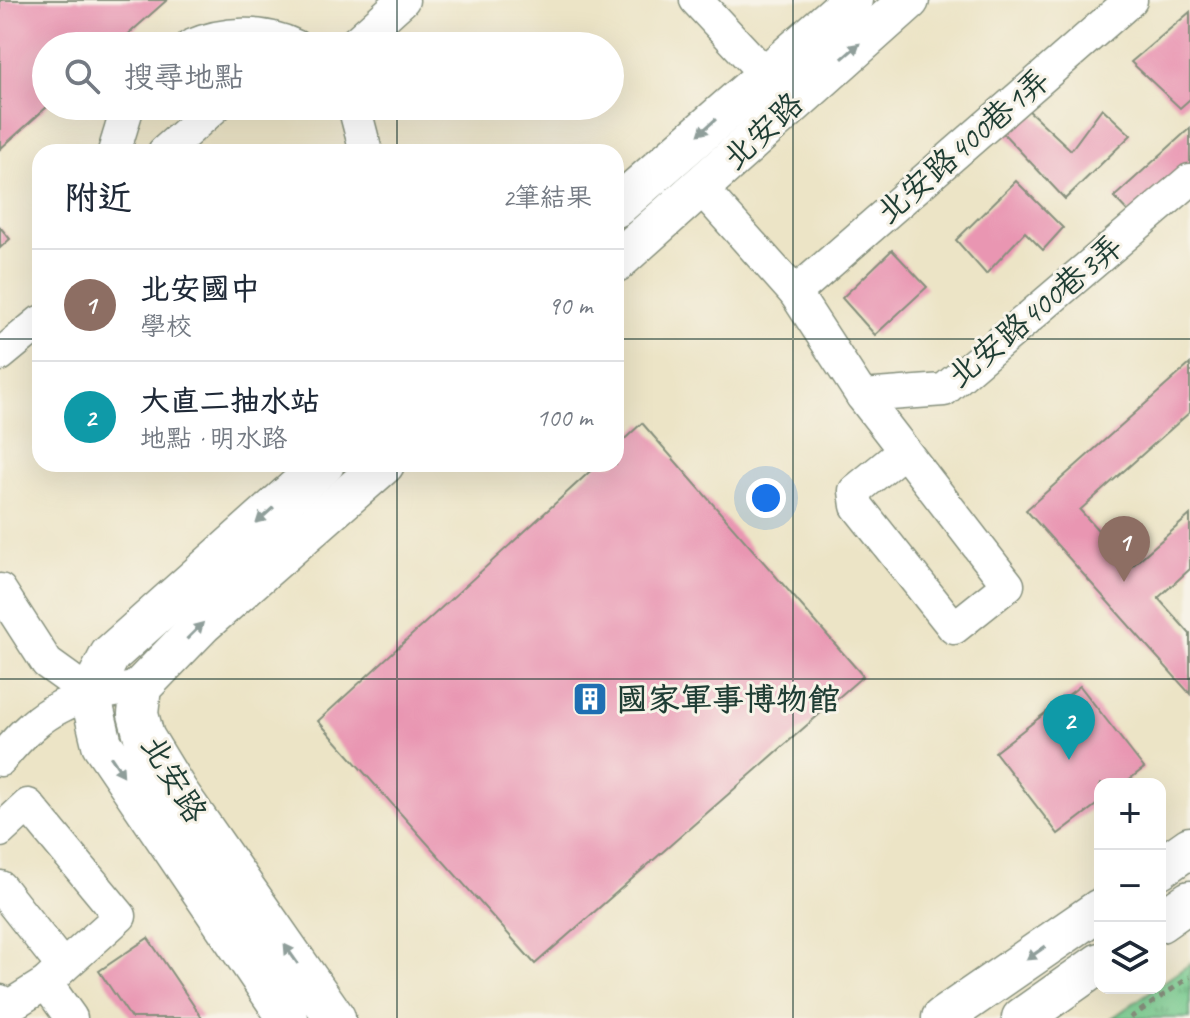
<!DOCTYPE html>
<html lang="zh-TW">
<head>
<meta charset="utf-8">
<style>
	body { margin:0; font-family:Caveat,"LXGW WenKai TC",sans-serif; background:#f6f6f7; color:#1f2937 }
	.controls { position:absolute; right:24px; bottom:24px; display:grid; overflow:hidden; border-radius:16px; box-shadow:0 8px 32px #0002 }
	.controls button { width:72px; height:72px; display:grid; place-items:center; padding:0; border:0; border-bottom:2px solid #e0e1e3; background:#fff; color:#1f2937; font:40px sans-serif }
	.you { position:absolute; left:766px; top:498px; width:28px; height:28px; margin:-20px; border:6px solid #fff; border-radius:50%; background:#1a73e8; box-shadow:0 0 0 12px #1a73e833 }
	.badge { display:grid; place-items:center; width:52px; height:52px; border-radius:50%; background:#111827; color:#fff; font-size:26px; font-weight:700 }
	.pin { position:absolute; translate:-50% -66px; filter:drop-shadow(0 2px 4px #0008) }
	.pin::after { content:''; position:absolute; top:42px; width:28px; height:24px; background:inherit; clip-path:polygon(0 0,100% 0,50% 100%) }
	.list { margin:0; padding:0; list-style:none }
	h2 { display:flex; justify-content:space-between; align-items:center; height:104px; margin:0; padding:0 32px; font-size:34px }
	h2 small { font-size:26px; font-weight:400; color:#747a83 }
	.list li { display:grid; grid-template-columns:52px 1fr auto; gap:24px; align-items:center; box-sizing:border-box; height:112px; padding:0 32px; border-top:2px solid #e0e1e3 }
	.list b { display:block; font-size:30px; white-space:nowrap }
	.list p { margin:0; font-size:26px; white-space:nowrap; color:#747a83 }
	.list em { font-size:26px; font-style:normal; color:#747a83 }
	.icon { flex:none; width:44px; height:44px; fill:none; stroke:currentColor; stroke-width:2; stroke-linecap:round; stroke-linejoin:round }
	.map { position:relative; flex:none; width:1190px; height:1018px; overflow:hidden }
	.search { position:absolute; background:#fff; box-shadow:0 8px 32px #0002; left:32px; top:32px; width:592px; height:88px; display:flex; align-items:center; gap:20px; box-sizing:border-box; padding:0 28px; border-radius:44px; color:#747a83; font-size:30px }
	.panel { position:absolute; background:#fff; box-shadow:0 8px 32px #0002; left:32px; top:144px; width:592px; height:328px; border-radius:24px }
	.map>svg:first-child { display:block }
	.park { fill:url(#park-tufts); stroke:#4a8460; stroke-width:2 }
	.building { fill:#e996b2 }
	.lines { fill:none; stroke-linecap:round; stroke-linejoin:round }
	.minor-casing { stroke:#86907d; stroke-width:35 }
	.major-casing { stroke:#86907d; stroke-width:43 }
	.path { stroke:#86907d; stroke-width:5; stroke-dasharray:6 6; stroke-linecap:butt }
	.minor { stroke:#fff; stroke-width:32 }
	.major { stroke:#fff; stroke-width:40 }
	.oneway { fill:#8f9e9a }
	.grid { fill:none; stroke:#1f3d34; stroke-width:2; stroke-opacity:0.55 }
	.labels { text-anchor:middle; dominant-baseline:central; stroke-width:6; stroke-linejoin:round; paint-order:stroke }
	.street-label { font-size:32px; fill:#1f3d34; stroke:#f7f3e8 }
	.poi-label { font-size:32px; font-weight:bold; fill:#1f3d34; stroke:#f7f3e8; text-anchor:start }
</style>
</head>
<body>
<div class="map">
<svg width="1190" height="1018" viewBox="0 0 1190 1018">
	<defs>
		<pattern id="park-tufts" width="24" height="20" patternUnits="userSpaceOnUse" patternTransform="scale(2)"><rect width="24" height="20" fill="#76ca8d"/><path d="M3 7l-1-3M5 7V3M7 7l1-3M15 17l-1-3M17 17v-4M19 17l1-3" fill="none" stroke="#60a574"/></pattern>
	</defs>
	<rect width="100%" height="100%" fill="#f7f3e8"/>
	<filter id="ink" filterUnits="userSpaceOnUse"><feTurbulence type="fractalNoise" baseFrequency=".0125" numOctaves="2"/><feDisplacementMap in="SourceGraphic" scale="16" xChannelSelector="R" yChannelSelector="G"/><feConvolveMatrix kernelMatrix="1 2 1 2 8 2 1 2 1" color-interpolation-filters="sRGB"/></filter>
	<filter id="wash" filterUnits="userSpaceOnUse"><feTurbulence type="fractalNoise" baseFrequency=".006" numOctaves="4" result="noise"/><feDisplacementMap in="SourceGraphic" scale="32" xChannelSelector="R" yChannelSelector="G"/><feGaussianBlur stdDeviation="1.8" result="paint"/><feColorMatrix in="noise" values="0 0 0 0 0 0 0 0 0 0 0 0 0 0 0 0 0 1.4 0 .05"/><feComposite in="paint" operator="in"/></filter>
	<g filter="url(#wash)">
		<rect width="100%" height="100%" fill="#ece4c6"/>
		<polygon class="park" points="1190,964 1190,1018 1112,1018"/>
		<g id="blocks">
			<g class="building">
				<polygon points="0,0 167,0 115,46 46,46 48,106 0,149"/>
				<polygon points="1190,12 1190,99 1180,108 1131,62"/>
				<polygon points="1026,108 1071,150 1102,108 1131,135 1065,199 1003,133"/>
				<polygon points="1190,128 1190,167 1134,218 1114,197"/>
				<polygon points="1016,181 1063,228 1043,250 1025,232 986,274 956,240"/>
				<polygon points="0,227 10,239 0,248"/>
				<polygon points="892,250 927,287 875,335 842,298"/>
				<polygon points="1190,364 1190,412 1080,510 1131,567 1190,515 1190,569 1158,598 1190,634 1190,694 1026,510"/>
				<polygon points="642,423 863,676 535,964 318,721 598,464 616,464 616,447"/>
				<polygon points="1080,686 1144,768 1123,784 1100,784 1100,802 1058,834 995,752"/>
				<polygon points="148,938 190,1000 202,1018 131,1018 99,971"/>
			</g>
		</g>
	</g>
	<g filter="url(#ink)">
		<use href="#blocks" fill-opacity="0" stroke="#86907d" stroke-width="2"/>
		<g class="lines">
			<g class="minor-casing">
				<g id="minor">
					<polyline points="696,0 781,91"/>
					<path d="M191 46C223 32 263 30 295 46"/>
					<polyline points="352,46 403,0"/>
					<polyline points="354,106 366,152"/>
					<polyline points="114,152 128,106"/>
					<polyline points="164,152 216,106"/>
					<polyline points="701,188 795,293 862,396 1008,585 954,628 857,506 855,491 904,451"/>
					<polyline points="795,293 1131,0"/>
					<polyline points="0,355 40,322"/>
					<polyline points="862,396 944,390 1190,180"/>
					<polyline points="0,590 47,663 90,694"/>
					<path d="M0 760C46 704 70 697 141 687"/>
					<polyline points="0,831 28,805 120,916 63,967"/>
					<polyline points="0,887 63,967 46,983 6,1008 0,1001"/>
					<polyline points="46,983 71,1018"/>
				</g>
			</g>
			<g class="major-casing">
				<g id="major">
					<polyline points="616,207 852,0"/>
					<polyline points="616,262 909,0"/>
					<polyline points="1160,868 1190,847"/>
					<polyline points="1160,922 1190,901"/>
					<polyline points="288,1018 102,744 90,694 110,655 324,464"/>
					<polyline points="335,1018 177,791 144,737 138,714 141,687 202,624 384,464"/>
					<polyline points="942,1018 1100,909"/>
					<polyline points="1022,1018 1100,963"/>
				</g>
			</g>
			<polyline class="path" points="1130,1018 1190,977"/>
			<use href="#minor" class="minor"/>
			<use href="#major" class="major"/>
		</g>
		<defs><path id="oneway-solid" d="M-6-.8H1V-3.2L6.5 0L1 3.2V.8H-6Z" transform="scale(2)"/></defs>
		<g class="oneway">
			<use href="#oneway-solid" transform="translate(851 51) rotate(-41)"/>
			<use href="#oneway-solid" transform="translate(707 127) rotate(138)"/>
			<use href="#oneway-solid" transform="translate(265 515) rotate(138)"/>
			<use href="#oneway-solid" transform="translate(195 631) rotate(-45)"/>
			<use href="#oneway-solid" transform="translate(117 766) rotate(56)"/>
			<use href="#oneway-solid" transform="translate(1036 953) rotate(145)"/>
			<use href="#oneway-solid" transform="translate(291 954) rotate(-125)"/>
		</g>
	</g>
	<path class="grid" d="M397 0V46M793 0V1018M397 106V152M0 339H40M616 339H1190M397 464V1018M0 679H1190"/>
	<defs>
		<g id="building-square" transform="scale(1.8)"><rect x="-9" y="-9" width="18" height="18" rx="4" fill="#1f6fb2" stroke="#f7f3e8"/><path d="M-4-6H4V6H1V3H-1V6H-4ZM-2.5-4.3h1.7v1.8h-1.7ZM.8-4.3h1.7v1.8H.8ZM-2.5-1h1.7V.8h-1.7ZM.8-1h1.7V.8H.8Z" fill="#fff"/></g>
	</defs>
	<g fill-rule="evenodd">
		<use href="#building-square" x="590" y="699"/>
	</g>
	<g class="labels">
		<g class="street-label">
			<text transform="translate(763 131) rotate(-43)">北安路</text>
			<text transform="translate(963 146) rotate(-41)">北安路400巷1弄</text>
			<text transform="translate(1035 311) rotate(-40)">北安路400巷3弄</text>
			<text transform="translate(174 779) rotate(59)">北安路</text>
		</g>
		<g class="poi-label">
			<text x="616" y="699">國家軍事博物館</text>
		</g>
	</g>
</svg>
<div class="controls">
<button>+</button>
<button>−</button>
<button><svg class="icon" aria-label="layers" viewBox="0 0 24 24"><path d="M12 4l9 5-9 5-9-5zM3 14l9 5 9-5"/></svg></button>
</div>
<div class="you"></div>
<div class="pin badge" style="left:1124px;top:582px;background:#8d6e63">1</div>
<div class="pin badge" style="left:1069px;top:760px;background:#0f9aa8">2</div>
<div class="search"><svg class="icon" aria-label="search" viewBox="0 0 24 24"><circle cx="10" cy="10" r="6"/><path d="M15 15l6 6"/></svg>搜尋地點</div>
<section class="panel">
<h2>附近<small>2筆結果</small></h2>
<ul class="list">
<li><span class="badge" style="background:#8d6e63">1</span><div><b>北安國中</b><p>學校</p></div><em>90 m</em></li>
<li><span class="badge" style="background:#0f9aa8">2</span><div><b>大直二抽水站</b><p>地點 · 明水路</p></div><em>100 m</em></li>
</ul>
</section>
</div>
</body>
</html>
